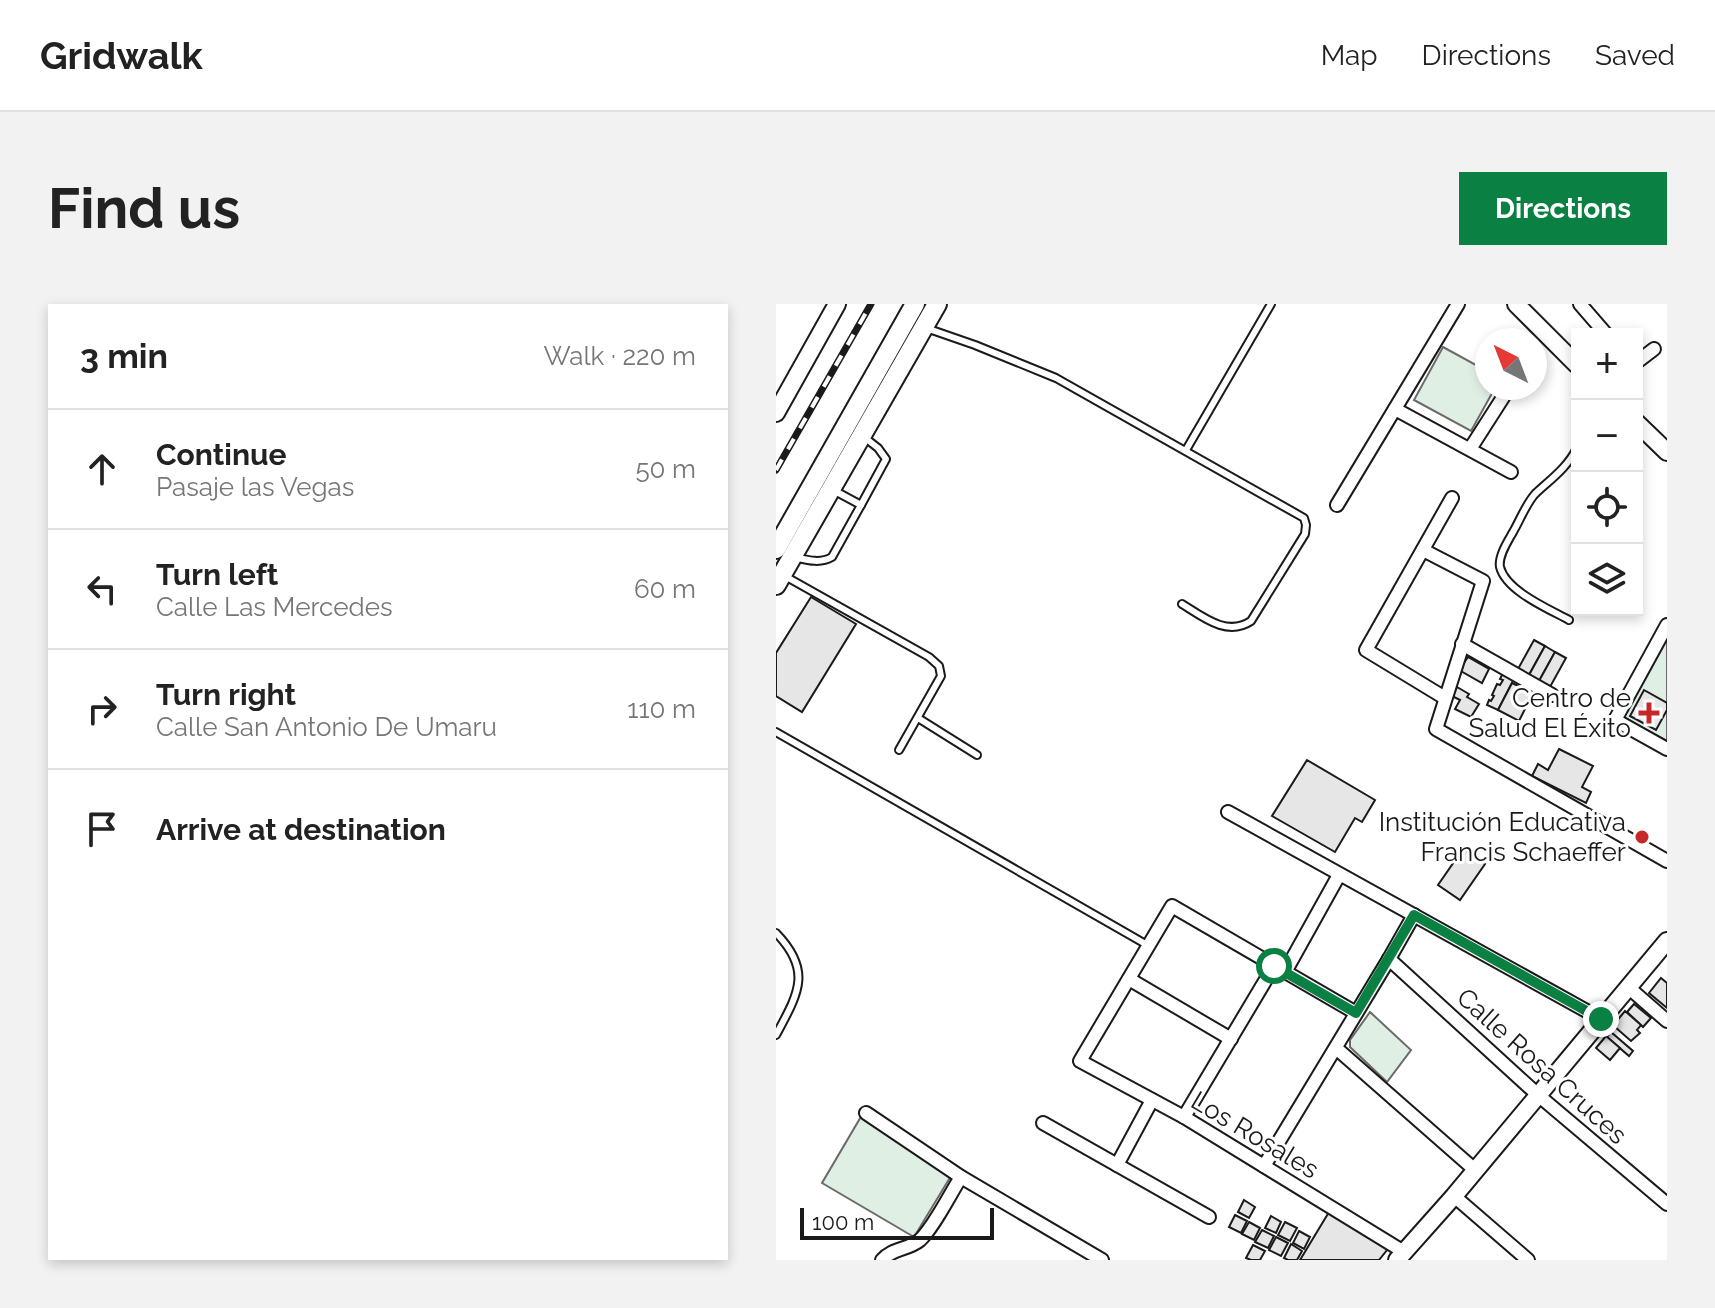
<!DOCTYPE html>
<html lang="en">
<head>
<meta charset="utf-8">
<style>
	body { margin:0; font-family:Raleway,sans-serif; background:#f2f2f2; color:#222 }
	.controls { position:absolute; right:24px; top:24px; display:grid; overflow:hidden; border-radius:0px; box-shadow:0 4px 12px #0003 }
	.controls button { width:72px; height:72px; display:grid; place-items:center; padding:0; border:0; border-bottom:2px solid #e0e0e0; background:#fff; color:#222; font:40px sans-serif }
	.compass { position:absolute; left:699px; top:24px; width:72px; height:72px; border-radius:50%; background:#fff; box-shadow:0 4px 12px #0003; rotate:318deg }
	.scale { position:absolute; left:24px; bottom:20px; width:194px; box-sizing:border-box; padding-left:8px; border:4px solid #1a1a1a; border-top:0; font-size:22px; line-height:28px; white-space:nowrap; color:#1a1a1a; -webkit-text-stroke:6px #fff; paint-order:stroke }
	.stop { position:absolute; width:24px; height:24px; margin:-18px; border:6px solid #0b8043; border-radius:50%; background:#fff }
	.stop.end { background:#0b8043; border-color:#fff; box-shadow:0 2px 8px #0008 }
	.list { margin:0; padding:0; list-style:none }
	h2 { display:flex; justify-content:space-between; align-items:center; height:104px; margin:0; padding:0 32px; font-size:34px }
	h2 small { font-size:26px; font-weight:400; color:#767676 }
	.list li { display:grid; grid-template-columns:52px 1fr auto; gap:24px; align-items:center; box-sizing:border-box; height:120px; padding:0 32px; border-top:2px solid #e0e0e0 }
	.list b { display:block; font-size:30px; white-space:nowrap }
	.list p { margin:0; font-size:26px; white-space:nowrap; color:#767676 }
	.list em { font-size:26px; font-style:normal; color:#767676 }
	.icon { flex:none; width:44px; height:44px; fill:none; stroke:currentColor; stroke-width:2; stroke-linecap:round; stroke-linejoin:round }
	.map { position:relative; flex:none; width:891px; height:956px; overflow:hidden; border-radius:0px }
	header { display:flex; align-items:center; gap:48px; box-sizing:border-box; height:112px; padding:0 40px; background:#fff; border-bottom:2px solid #e0e0e0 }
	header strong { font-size:38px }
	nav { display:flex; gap:44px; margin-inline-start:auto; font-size:28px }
	.intro { display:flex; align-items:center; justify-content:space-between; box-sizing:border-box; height:192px; padding:0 48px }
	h1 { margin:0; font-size:56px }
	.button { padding:20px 36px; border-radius:0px; background:#0b8043; color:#fff; font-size:28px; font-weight:700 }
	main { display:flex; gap:48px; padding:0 48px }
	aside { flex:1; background:#fff; border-radius:0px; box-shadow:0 4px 12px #0003 }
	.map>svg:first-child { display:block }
	.park { fill:#e0efe3; stroke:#6a6a6a; stroke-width:2 }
	.building { fill:#e6e6e6; stroke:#1a1a1a; stroke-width:2 }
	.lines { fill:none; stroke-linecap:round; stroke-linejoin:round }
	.lane-casing { stroke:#1a1a1a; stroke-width:10 }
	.street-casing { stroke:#1a1a1a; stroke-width:16 }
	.secondary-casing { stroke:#1a1a1a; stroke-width:20 }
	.primary-casing { stroke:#1a1a1a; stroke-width:22 }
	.lane { stroke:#fff; stroke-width:6 }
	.street { stroke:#fff; stroke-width:12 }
	.secondary { stroke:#fff; stroke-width:16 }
	.primary { stroke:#fff; stroke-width:18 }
	.rail-casing { stroke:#1a1a1a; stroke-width:7 }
	.rail { stroke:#fff; stroke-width:4; stroke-dasharray:12; stroke-linecap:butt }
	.route { stroke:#0b8043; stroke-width:10 }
	.poi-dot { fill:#c62828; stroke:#fff; stroke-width:3 }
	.labels { text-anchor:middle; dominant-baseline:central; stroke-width:6; stroke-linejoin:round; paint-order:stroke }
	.poi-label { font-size:26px; fill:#1a1a1a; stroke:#fff; text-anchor:end }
	.street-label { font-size:26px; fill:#1a1a1a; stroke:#fff }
</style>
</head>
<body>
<header>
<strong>Gridwalk</strong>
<nav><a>Map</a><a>Directions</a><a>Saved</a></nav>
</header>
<div class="intro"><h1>Find us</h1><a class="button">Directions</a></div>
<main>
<aside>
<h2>3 min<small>Walk · 220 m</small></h2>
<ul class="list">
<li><svg class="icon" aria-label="ahead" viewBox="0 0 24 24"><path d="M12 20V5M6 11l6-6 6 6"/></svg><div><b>Continue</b><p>Pasaje las Vegas</p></div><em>50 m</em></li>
<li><svg class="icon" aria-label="left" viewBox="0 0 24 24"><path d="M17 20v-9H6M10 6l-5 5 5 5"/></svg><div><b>Turn left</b><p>Calle Las Mercedes</p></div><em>60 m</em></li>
<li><svg class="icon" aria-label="right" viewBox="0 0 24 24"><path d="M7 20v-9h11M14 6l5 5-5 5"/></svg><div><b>Turn right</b><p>Calle San Antonio De Umaru</p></div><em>110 m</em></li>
<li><svg class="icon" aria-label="arrive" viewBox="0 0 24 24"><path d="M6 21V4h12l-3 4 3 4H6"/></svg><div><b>Arrive at destination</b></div></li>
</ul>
</aside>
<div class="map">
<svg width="891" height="956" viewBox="0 0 891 956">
	<rect width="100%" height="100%" fill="#fff"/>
	<g class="park">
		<polygon points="667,43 711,67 711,84 719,84 695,127 638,96"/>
		<polygon points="891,333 891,439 848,413"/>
		<polygon points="594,708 635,746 611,778 574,743 574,736"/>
		<polygon points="86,811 178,867 138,933 46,879"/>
	</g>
	<g class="building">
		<polygon points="35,293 80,320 26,408 0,392 0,349"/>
		<polygon points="758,336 769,342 753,371 742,365"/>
		<polygon points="769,342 779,348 763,377 753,371"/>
		<polygon points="779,348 790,354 774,383 763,377"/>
		<polygon points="692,353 713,365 706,379 683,366"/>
		<polygon points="728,367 739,373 722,406 711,401 713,396 715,397 718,392 716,391 721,380 724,381 727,376 724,375"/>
		<polygon points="736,379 757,389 743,417 722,406"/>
		<polygon points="681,383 693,390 691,393 703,400 695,413 679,405 684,396 676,392"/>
		<polygon points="868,386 891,399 891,406 880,426 854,412"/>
		<polygon points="783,445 817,462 806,483 815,488 810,499 756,472 762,460 772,466"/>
		<polygon points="531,456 599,496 586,518 579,514 559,548 496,512"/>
		<polygon points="687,545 709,560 684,596 662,581"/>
		<polygon points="885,674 891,679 891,704 873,689"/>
		<polygon points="858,700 875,714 867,723 851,708"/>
		<polygon points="849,707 865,721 861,726 864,729 855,737 839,723 841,721 839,719"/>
		<polygon points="835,728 857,747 853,752 831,733"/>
		<polygon points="830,732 844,744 834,756 820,744"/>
		<polygon points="468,896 479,903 473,914 462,908"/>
		<polygon points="553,908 615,941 603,956 524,956"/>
		<polygon points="459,911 471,917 465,929 453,923"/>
		<polygon points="495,912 505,918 500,929 489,924"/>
		<polygon points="473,918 484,924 478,936 466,930"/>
		<polygon points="509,918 521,924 514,937 502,931"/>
		<polygon points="486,926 498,932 492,944 479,938"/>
		<polygon points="523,927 534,933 528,945 517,939"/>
		<polygon points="500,933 512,939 505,952 493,946"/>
		<polygon points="515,940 526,947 521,956 512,956 508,954"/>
		<polygon points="477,941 489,947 484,956 475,956 470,954"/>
	</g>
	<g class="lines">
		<g class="lane-casing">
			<g id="lane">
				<path d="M150 24 199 41 280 74 528 214 530 221 529 230 475 317C451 333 427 313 406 300"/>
				<polyline points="410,146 495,0"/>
				<polyline points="85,201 110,155 102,144 88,133"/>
				<path d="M18 253C31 256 44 260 56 253L85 201 59 187"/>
				<polyline points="7,271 153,353 163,362 165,372 123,446"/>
				<path d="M793 316C773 305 730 287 724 263 722 252 732 237 737 228 744 216 750 200 759 190 775 175 791 164 801 144"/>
				<polyline points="142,414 201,451"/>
				<polyline points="0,428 373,642"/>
				<path d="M0 629C37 667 22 690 0 731"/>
			</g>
		</g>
		<g class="street-casing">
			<g id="street">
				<polyline points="804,0 830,30"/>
				<polyline points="861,58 878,45"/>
				<polyline points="619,105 735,168"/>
				<polyline points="694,145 733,84"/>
				<polyline points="561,201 682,0"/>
				<polyline points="647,246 707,277 660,425 891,557"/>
				<polyline points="891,321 839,416 891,445"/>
				<polyline points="686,340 776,391"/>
				<polyline points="669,394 590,346 676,194"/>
				<polyline points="452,508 825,715"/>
				<polyline points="613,655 762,791 891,900"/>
				<polyline points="509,668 563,571"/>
				<polyline points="353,675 455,735"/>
				<polyline points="852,683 891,717"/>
				<polyline points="580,709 396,602 304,757 408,813 628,948"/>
				<polyline points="560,744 699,866"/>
				<polyline points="90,809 185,873 326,956"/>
				<polyline points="408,813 498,662"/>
				<polyline points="267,819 433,913"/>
				<polyline points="341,861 376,796"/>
				<polyline points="488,862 613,655 638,611"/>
				<polyline points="678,892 752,956"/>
				<path d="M106 956C116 944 132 946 144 936 158 923 174 890 185 873"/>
			</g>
		</g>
		<g class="secondary-casing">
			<g id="secondary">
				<polyline points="740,0 801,61"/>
				<polyline points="0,109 61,0"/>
				<polyline points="861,119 891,148"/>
				<polyline points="621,956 678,892 891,637"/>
			</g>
		</g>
		<g class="primary-casing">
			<g id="primary">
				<polyline points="0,245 139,0"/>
				<polyline points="0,281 161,0"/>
			</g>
		</g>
		<use href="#lane" class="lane"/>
		<use href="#street" class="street"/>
		<use href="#secondary" class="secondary"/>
		<use href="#primary" class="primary"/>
		<g class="rail-casing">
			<polyline id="rail" points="0,166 95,0"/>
		</g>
		<use href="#rail" class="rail"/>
	</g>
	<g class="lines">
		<polyline class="route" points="498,662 580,709 638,611 825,715"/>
	</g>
	<g class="poi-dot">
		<path d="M869 397h8v8h8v8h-8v8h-8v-8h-8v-8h8z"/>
		<circle cx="866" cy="533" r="8"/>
	</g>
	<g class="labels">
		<g class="poi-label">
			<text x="855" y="394">Centro de<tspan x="855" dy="30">Salud El Éxito</tspan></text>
			<text x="850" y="518">Institución Educativa<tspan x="850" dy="30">Francis Schaeffer</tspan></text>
		</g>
		<g class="street-label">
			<text transform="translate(766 762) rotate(42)">Calle Rosa Cruces</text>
			<text transform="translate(479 831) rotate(31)">Los Rosales</text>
		</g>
	</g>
</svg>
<div class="controls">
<button>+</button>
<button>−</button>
<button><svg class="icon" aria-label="locate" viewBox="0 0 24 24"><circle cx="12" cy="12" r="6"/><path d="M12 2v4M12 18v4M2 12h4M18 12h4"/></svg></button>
<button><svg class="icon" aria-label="layers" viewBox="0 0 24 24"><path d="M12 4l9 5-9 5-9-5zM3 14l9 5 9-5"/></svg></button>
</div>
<svg class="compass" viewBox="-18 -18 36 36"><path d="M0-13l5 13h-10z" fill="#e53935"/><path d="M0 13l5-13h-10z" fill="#767676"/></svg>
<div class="scale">100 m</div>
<div class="stop" style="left:498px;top:662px"></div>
<div class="stop end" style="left:825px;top:715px"></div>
</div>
</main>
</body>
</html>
